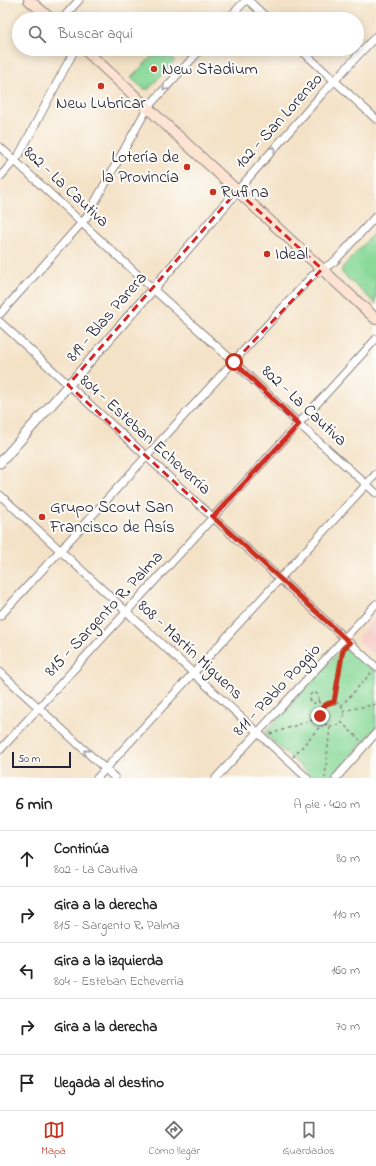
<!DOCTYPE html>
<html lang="es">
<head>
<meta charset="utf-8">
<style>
	body { margin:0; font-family:"Indie Flower",sans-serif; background:#f6f6f6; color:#222 }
	.scale { position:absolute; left:12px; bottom:10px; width:59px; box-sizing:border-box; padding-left:4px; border:2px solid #22223b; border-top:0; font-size:11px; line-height:14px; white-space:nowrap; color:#22223b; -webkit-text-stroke:3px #fdfcf7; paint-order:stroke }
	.stop { position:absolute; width:12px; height:12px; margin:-9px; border:3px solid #c8321e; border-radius:50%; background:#fff }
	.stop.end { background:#c8321e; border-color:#fff; box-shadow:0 1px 4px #0008 }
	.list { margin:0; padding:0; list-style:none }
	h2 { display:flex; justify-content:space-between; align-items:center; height:52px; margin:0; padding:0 16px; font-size:17px }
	h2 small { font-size:13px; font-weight:400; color:#767676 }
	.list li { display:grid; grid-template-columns:26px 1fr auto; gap:12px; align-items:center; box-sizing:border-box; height:56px; padding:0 16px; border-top:1px solid #e0e0e0 }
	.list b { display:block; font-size:15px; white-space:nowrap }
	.list p { margin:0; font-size:13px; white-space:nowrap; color:#767676 }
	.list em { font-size:13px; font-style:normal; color:#767676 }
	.icon { flex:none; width:22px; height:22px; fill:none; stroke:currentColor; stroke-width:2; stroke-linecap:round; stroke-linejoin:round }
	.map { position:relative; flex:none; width:376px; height:778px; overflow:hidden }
	.search { position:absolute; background:#fff; box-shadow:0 2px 10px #0003; left:12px; right:12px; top:12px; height:44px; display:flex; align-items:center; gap:10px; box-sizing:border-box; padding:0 14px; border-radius:22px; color:#767676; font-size:15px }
	.sheet { height:332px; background:#fff }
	nav { display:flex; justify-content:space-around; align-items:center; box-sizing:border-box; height:56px; border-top:1px solid #e0e0e0; background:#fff; font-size:11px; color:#767676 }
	nav a { display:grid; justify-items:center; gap:2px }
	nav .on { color:#c8321e }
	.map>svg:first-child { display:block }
	.built { fill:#f7d0cd }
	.green { fill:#89d999; stroke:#567e6a }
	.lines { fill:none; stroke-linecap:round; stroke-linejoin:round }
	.minor-casing { stroke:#8b8281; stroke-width:9 }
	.tertiary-casing { stroke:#8b8281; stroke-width:11 }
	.secondary-casing { stroke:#8b8281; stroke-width:12 }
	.path { stroke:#8b8281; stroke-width:1.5; stroke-dasharray:3 3; stroke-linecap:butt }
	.minor { stroke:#fff; stroke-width:7 }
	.tertiary { stroke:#fff; stroke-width:9 }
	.secondary { stroke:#fde3d1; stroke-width:10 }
	.oneway { stroke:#9c9ca7 }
	.route { stroke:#c8321e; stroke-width:5 }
	.marked { fill:none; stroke:#d62828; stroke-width:3; stroke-dasharray:8 5; stroke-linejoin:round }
	.poi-dot { fill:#c8321e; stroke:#fdfcf7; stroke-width:1.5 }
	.labels { text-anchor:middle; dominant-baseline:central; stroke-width:4; stroke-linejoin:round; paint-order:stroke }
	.poi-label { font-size:17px; fill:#22223b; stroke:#fdfcf7; text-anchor:start }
	.street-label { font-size:17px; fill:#22223b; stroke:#fdfcf7 }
</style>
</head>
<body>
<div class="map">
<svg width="376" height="778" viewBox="0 0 376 778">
	<rect width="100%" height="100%" fill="#fdfcf7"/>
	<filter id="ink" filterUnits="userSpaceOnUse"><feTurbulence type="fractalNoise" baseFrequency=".025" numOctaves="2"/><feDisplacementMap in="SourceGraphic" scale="8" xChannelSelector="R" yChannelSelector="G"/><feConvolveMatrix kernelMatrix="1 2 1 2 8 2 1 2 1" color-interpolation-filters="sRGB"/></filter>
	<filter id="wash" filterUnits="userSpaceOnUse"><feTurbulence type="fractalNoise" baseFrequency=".012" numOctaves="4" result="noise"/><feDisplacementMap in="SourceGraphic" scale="16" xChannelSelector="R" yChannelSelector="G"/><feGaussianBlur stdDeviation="0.9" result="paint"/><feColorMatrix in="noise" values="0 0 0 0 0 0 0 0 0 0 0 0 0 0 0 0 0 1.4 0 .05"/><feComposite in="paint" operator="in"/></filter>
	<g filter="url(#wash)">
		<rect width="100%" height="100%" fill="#f4e2c7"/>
		<polygon class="built" points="376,616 376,657 359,641 358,636"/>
		<g class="green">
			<polygon points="159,49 164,49 175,60 149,89 144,89 131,78"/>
			<polygon points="376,231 376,304 342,273 342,268"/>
			<polygon points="345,645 376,672 376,728 331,778 314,778 264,734"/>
		</g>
	</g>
	<g filter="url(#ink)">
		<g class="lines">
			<g class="minor-casing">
				<g id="minor">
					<polyline points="248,0 268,19"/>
					<polyline points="62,19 79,0"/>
					<polyline points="228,19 246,0"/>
					<polyline points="300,49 376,119"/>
					<polyline points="0,147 153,289 234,362 299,424 376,493"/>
					<polyline points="0,177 19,155 75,49"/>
					<polyline points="237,191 322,94 376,36"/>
					<polyline points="0,314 86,218 148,107 201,49"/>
					<polyline points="0,322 376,667"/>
					<polyline points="0,495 307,778"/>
					<polyline points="0,616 312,276 335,261 376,216"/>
					<polyline points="0,672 115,778"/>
					<polyline points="0,750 376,339"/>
					<polyline points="97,778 376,474"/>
					<polyline points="216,778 376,604"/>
					<polyline points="336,778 376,733"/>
				</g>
			</g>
			<g class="tertiary-casing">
				<polyline id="tertiary" points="0,463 153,289 237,191"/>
			</g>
			<g class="secondary-casing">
				<g id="secondary">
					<polyline points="29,0 51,19"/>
					<polyline points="84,49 376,319"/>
				</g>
			</g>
			<g class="path">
				<circle cx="314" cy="698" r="5"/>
				<polyline points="318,701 323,707"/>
				<polyline points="334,702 343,651"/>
				<circle cx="332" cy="714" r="12"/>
				<polyline points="341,706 372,672"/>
				<polyline points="343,711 376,704"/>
				<polyline points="341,722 360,740"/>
				<polyline points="270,734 321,717"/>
				<polyline points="293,757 324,722"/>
				<polyline points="325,778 330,726"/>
			</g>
			<use href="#minor" class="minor"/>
			<use href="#tertiary" class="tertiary"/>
			<use href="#secondary" class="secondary"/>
		</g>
		<defs><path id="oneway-chevron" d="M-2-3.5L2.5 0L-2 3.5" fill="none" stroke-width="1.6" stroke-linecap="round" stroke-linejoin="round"/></defs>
		<g class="oneway">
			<use href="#oneway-chevron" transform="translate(165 88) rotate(133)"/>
			<use href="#oneway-chevron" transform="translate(273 149) rotate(-48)"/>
			<use href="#oneway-chevron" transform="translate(86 752) rotate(-138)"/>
		</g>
	</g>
	<g class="lines" filter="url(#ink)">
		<path class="route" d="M234 362 299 424 213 517 350 643 343 649 334 702C325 703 320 708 320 716"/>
	</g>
	<path class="marked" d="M237 191 322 269 234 362 299 424 213 517 68 385Z"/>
	<g class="poi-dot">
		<circle cx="154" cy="69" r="4"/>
		<circle cx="101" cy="86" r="4"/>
		<circle cx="187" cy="167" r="4"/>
		<circle cx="213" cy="192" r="4"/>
		<circle cx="267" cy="254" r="4"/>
		<circle cx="42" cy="517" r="4"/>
	</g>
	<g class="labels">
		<g class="poi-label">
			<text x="162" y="69">New Stadium</text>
			<text x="101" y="103" text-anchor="middle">New Lubricar</text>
			<text x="179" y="157" text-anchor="end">Lotería de<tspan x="179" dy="20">la Provincía</tspan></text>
			<text x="221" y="192">Rufina</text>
			<text x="275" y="254">Ideal</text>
			<text x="50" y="507">Grupo Scout San<tspan x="50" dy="20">Francisco de Asís</tspan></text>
		</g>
		<g class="street-label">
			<text transform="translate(279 121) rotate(-48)">102 - San Lorenzo</text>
			<text transform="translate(66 187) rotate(43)">802 - La Cautiva</text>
			<text transform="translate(107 317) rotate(-49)">819 - Blas Parera</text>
			<text transform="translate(304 406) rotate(43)">802 - La Cautiva</text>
			<text transform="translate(145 435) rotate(42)">804 - Esteban Echeverría</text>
			<text transform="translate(104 614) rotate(-47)">815 - Sargento R. Palma</text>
			<text transform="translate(190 650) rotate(43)">808 - Martín Miguens</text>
			<text transform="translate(277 690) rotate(-47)">811 - Pablo Poggio</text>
		</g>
	</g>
</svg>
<div class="scale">50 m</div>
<div class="stop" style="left:234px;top:362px"></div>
<div class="stop end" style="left:320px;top:716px"></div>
<div class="search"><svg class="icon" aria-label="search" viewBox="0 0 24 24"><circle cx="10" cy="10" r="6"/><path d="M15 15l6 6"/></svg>Buscar aquí</div>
</div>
<section class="sheet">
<h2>6 min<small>A pie · 420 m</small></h2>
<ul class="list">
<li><svg class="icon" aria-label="ahead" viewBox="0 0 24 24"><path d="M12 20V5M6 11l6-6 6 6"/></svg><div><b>Continúa</b><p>802 - La Cautiva</p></div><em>80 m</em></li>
<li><svg class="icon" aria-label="right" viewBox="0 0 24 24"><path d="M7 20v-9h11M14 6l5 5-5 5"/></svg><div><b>Gira a la derecha</b><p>815 - Sargento R. Palma</p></div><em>110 m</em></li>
<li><svg class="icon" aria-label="left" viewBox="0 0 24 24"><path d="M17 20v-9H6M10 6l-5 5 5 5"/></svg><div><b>Gira a la izquierda</b><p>804 - Esteban Echeverría</p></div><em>160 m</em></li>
<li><svg class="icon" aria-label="right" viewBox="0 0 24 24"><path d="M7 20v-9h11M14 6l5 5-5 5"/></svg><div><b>Gira a la derecha</b></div><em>70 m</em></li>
<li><svg class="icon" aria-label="arrive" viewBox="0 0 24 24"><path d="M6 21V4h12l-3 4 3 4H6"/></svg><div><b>Llegada al destino</b></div></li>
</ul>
</section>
<nav>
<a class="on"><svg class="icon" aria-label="map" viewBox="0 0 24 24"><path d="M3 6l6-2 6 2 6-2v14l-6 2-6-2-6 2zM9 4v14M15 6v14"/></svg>Mapa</a>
<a><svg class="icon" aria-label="directions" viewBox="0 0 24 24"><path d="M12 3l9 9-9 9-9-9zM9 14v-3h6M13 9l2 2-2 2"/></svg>Cómo llegar</a>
<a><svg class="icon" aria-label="saved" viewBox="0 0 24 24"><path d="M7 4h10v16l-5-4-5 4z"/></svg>Guardados</a>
</nav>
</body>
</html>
